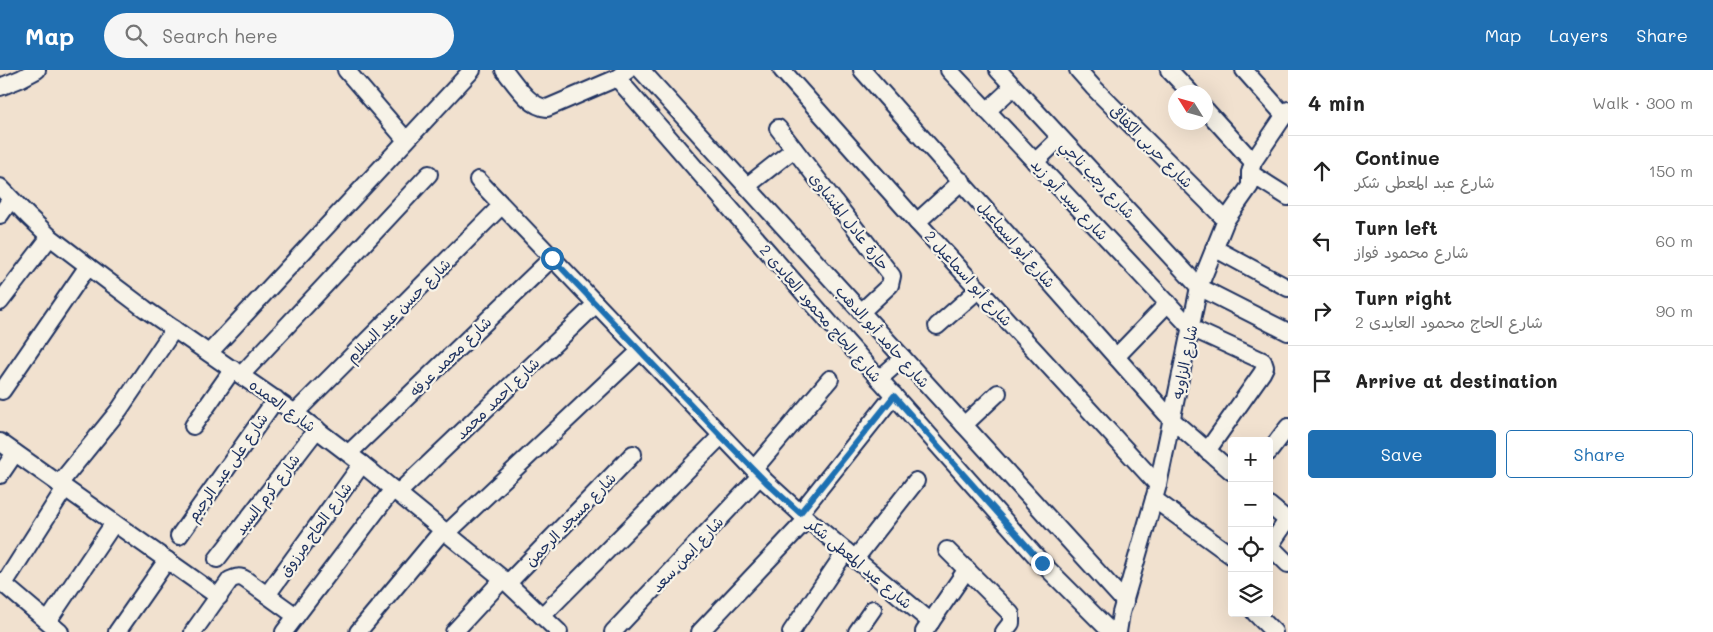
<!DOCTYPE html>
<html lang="en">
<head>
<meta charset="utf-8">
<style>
	body { margin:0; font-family:Mali,"Playpen Sans Arabic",sans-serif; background:#f6f6f6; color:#222 }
	.controls { position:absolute; right:15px; bottom:15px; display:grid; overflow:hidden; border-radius:5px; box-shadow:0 5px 20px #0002 }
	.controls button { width:45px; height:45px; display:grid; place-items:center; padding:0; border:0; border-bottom:1px solid #e0e0e0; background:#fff; color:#222; font:25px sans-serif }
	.compass { position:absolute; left:1168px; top:15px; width:45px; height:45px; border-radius:50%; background:#fff; box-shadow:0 5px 20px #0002; rotate:307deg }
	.stop { position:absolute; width:15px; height:15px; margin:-11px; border:4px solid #1f6fb2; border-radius:50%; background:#fff }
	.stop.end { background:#1f6fb2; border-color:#fff; box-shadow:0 1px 5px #0008 }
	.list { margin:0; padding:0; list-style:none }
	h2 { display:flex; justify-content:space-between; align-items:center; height:65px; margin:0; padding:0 20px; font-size:21px }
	h2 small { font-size:16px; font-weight:400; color:#767676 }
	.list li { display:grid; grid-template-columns:32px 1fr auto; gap:15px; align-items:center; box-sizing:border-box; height:70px; padding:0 20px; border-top:1px solid #e0e0e0 }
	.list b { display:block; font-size:19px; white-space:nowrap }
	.list p { margin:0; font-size:16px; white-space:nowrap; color:#767676 }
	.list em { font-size:16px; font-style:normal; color:#767676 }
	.actions { display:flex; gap:10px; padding:15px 20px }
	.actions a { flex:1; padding:11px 0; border:1px solid #1f6fb2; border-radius:5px; text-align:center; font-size:18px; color:#1f6fb2 }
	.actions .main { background:#1f6fb2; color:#fff }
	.icon { flex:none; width:28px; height:28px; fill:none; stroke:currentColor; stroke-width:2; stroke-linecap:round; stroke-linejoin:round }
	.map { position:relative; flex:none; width:1288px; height:562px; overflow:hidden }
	header { display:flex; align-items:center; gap:30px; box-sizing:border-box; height:70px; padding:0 25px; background:#1f6fb2; color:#fff }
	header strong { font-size:24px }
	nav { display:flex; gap:28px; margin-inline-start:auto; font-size:18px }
	.search { width:350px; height:45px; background:#f6f6f6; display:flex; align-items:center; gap:12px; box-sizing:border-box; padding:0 18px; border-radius:28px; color:#767676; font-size:19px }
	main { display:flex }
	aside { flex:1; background:#fff }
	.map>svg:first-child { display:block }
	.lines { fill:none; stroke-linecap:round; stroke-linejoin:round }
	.street-casing { stroke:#1b2f5e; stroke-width:20 }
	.street { stroke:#f7f3e8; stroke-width:16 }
	.route { stroke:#1f6fb2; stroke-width:6 }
	.labels { text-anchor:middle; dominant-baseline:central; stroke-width:4.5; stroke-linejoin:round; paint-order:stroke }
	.street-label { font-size:15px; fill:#1b2f5e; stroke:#f7f3e8 }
</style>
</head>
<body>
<header>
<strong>Map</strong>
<div class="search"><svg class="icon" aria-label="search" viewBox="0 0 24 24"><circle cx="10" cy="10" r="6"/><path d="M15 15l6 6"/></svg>Search here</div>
<nav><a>Map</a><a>Layers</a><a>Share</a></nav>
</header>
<main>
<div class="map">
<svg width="1288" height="562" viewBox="0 0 1288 562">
	<rect width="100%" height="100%" fill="#f1e1cf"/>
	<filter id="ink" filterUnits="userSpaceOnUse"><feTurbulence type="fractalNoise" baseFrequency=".02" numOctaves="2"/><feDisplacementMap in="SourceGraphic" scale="10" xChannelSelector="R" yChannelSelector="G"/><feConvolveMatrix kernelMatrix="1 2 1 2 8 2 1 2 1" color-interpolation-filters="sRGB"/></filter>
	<g filter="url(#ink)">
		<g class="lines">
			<g class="street-casing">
				<g id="street">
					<polyline points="346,0 406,70"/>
					<path d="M504 0C515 13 529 37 547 38L617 8 628 0"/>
					<polyline points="641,0 1125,532"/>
					<polyline points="782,0 917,152 1158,415"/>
					<polyline points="862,0 1171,349 1232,402"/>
					<polyline points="949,0 1191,258 1263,291 1265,297 1262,303 1207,381"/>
					<polyline points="998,0 1199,217 1288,262"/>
					<polyline points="1078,0 1093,17 1226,150"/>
					<polyline points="1169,0 1190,22"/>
					<polyline points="1244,0 1285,46"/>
					<polyline points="617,8 828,251 1042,493 1111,562"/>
					<polyline points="0,17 20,9 37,0"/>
					<polyline points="1206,40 1253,92"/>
					<polyline points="987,41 1013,17"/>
					<polyline points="778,58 892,206 890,215 861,242"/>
					<polyline points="1035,92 1060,68"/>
					<polyline points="1250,103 1288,127"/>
					<polyline points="478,110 766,412 800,443 931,552"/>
					<polyline points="747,116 794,79"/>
					<polyline points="0,117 29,147 50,167 88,196 145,239 295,343 362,394 503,509 559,562"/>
					<polyline points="0,145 11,129"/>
					<polyline points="917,152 962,111"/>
					<polyline points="1214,178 1288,218"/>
					<polyline points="0,232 50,167"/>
					<polyline points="937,256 979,219"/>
					<polyline points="209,283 472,0"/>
					<polyline points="1116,287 1168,233"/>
					<polyline points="241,305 429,104"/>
					<polyline points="879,309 903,288"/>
					<polyline points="2,321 88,196"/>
					<polyline points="295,343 501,136"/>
					<polyline points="964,355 998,323"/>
					<polyline points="193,356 233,299"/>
					<polyline points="0,372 219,527"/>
					<polyline points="1269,382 1288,357"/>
					<polyline points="349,383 552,188"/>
					<polyline points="754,399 830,309"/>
					<polyline points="0,405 15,383"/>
					<polyline points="59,414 119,340 174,259"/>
					<polyline points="398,423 596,234"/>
					<polyline points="1154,429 1232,486"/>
					<polyline points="1269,435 1287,450"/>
					<polyline points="800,443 894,325"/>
					<polyline points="447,463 641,280"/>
					<polyline points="179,466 276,329"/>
					<polyline points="1270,476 1288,494"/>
					<polyline points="1269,477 1288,449"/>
					<polyline points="947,480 1011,544 1011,553 1004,562"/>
					<polyline points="217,489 317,359"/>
					<polyline points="855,489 916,411"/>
					<polyline points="0,511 60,562"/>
					<polyline points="508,513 633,384"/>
					<polyline points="4,514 65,418"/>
					<polyline points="267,525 362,394"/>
					<polyline points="1255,543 1274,562"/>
					<polyline points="542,546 721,366"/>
					<polyline points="48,551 114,453"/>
					<polyline points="117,562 167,490"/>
					<path d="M193 562 230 510C236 507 240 506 246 510L296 546"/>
					<polyline points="284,562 393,419"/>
					<polyline points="358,562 443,460"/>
					<polyline points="454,562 503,509"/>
					<polyline points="613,562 760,406"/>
					<polyline points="700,562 807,449"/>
					<polyline points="791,562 846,481"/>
					<polyline points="857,562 873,539"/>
					<polyline points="924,562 967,499"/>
					<polyline points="1118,562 1121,543 1158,415 1199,217 1226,150 1250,116 1250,103 1253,92 1288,40"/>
				</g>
			</g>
			<use href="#street" class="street"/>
		</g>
	</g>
	<g class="lines" filter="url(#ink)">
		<polyline class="route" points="552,188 721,366 766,412 800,443 894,326 1042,493"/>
	</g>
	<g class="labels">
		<g class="street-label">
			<text transform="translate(1152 76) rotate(45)">شارع حربى الكفافى</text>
			<text transform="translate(1098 109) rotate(47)">شارع رجب ناجي</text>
			<text transform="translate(1070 129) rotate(47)">شارع سيد أبو زيد</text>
			<text transform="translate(850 151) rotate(52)">حارة عادل المنشاوى</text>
			<text transform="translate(1017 174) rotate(49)">شارع أبو اسماعيل</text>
			<text transform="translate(969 208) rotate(48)">شارع أبو اسماعيل 2</text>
			<text transform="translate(398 240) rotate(-45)">شارع حسن عبد السلام</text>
			<text transform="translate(821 243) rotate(49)">شارع الحاج محمود العايدى 2</text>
			<text transform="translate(883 266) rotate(48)">شارع حامد أبو الدهب</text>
			<text transform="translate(450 286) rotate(-44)">شارع محمد عرفه</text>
			<text transform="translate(1184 292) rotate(-78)">شارع الزاويه</text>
			<text transform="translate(497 328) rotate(-44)">شارع احمد محمد</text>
			<text transform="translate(283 335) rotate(36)">شارع العمده</text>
			<text transform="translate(227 397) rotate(-55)">شارع على عبد الرحيم</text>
			<text transform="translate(267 424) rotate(-53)">شارع كرم السيد</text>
			<text transform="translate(570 449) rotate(-46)">شارع مسجد الرحمن</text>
			<text transform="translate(315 459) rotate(-54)">شارع الحاج مرزوق</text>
			<text transform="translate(687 484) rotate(-47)">شارع ايمن سعد</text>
			<text transform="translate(860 493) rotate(40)">شارع عبد المعطى شكر</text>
		</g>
	</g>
</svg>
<div class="controls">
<button>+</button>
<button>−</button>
<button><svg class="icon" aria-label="locate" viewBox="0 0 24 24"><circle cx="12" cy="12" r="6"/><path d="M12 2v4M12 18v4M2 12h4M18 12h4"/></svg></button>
<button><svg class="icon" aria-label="layers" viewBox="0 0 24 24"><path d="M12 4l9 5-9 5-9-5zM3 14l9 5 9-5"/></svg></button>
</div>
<svg class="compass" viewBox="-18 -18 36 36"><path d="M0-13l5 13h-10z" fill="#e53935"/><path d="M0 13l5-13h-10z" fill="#767676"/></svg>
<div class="stop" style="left:552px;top:188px"></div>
<div class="stop end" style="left:1042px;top:493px"></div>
</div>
<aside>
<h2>4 min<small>Walk · 300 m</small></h2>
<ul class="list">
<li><svg class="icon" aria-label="ahead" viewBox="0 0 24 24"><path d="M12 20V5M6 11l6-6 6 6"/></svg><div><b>Continue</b><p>شارع عبد المعطى شكر</p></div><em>150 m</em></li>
<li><svg class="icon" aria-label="left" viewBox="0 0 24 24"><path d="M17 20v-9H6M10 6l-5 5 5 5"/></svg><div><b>Turn left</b><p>شارع محمود فواز</p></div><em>60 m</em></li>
<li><svg class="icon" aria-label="right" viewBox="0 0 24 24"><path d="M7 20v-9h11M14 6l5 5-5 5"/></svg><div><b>Turn right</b><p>شارع الحاج محمود العايدى 2</p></div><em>90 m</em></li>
<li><svg class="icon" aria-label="arrive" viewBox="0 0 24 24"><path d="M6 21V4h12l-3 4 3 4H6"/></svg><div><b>Arrive at destination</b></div></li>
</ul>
<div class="actions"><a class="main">Save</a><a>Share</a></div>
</aside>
</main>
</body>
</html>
